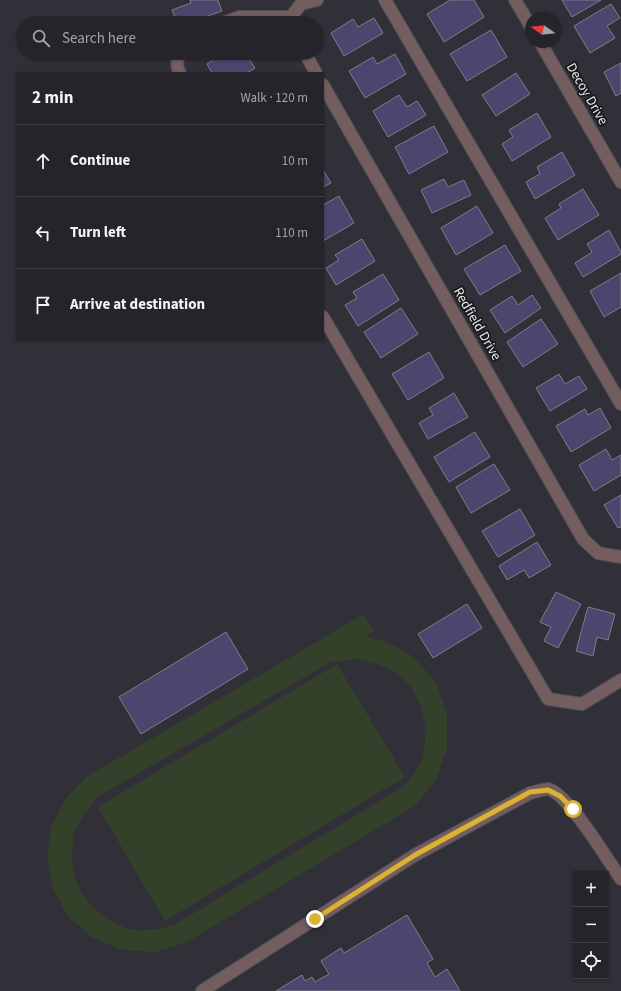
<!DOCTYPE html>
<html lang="en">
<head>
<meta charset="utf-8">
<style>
	body { margin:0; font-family:"Source Sans 3",sans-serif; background:#2d2c32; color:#f1f3f6 }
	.controls { position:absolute; right:12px; bottom:12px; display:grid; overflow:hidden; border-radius:0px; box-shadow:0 1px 3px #0004 }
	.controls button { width:36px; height:36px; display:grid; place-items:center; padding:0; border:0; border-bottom:1px solid #424147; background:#25242a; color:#f1f3f6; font:20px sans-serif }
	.compass { position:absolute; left:525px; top:12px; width:36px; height:36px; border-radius:50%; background:#25242a; box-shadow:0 1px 3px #0004; rotate:284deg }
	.stop { position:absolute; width:12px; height:12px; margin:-9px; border:3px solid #dbb233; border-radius:50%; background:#fff }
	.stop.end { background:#dbb233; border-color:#fff; box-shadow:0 1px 4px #0008 }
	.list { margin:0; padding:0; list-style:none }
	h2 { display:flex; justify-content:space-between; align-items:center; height:52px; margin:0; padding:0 16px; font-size:17px }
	h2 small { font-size:13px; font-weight:400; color:#a3a4a8 }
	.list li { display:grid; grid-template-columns:26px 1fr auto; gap:12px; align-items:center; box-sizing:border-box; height:72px; padding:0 16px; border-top:1px solid #424147 }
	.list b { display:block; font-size:15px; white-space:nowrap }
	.list em { font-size:13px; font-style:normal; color:#a3a4a8 }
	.icon { flex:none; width:22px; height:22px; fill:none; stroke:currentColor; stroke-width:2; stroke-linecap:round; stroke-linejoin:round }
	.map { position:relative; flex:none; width:621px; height:991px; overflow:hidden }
	.search { position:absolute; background:#25242a; box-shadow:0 1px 3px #0004; left:16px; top:16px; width:308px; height:44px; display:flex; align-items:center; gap:10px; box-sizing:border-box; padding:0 14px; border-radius:22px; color:#a3a4a8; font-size:15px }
	.panel { position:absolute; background:#25242a; box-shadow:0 1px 3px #0004; left:16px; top:72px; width:308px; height:268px; border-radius:0px }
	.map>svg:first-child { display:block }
	.green { fill:#34412a; fill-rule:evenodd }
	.building { fill:#4c456d; stroke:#7e7d87 }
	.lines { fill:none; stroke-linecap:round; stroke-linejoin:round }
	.minor-casing { stroke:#4e4e55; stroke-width:14 }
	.minor { stroke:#745d5e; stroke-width:12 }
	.route { stroke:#dbb233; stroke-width:5 }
	.labels { text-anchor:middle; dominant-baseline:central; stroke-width:3.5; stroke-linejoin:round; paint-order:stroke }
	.street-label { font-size:14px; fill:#e9e9ee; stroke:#19191c }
</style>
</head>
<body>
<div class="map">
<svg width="621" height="991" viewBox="0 0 621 991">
	<rect width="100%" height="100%" fill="#313038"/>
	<g class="green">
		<path d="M364 614 374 631 365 637 385 641 414 657 436 683 447 715V749L436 780 415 806 185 943 155 952 123 950 93 938 69 917 53 890 47 858 51 827 66 798 88 776ZM356 659C372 662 388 666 401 677 425 698 433 738 418 767 414 774 408 781 403 787L174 925C159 929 142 933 126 928 92 916 69 885 72 849 73 844 73 838 74 833 80 818 89 808 99 796L331 662Z"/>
		<polygon points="337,664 405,777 165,921 98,807"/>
	</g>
	<g class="building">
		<polygon points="190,0 218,0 222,11 188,23 177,23 172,10 191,3"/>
		<polygon points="450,0 474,0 484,17 444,42 427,14"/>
		<polygon points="562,0 601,0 572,17"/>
		<polygon points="611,4 620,18 607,26 615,38 590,53 574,26"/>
		<polygon points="374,18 383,33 344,56 331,33 353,19 358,27"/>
		<polygon points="491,30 507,57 467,81 450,54"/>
		<polygon points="218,53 245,53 255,68 247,73 212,73 207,64 220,55"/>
		<polygon points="395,54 406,74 365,98 349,71 373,57 377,64"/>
		<polygon points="621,63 621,93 616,96 604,72"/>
		<polygon points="516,73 530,94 496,116 482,95"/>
		<polygon points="399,95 407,107 417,101 426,115 388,137 373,111"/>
		<polygon points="537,113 551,137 512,161 502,144 513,137 509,130"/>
		<polygon points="434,126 448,152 409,174 395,147"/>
		<polygon points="562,152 575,175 535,199 526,182 540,174 537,167"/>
		<polygon points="323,170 331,183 323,187"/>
		<polygon points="444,179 448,187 464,180 471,195 432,213 421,190"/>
		<polygon points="583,189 599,215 558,240 545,218 561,208 559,204"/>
		<polygon points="339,196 354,223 323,241 323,205"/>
		<polygon points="477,206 493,233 456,255 441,228"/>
		<polygon points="609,230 621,252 621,254 583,277 575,263 592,252 587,244"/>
		<polygon points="362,239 375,261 336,285 326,268 339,260 335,255"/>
		<polygon points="505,245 521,271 480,295 464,269"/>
		<polygon points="621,273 621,307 604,317 590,291"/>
		<polygon points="383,274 399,300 358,326 345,305 357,298 353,292"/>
		<polygon points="532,295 541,308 505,333 490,310 512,296 518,305"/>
		<polygon points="401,308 418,334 381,358 364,332"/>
		<polygon points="541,319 558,344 523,367 507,342"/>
		<polygon points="429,352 444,378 408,400 392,374"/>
		<polygon points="559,374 565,384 579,376 587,389 550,411 536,388"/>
		<polygon points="454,393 468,417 428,439 419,423 433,415 429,408"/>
		<polygon points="600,408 611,428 571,452 556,426 585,409 588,415"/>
		<polygon points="475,432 490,457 449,482 434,457"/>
		<polygon points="606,449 612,460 621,455 621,475 594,491 579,465"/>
		<polygon points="494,464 510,490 471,513 456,487"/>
		<polygon points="621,495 621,527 618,528 604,505"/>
		<polygon points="520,509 535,535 498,557 482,531"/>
		<polygon points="537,542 551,565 529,578 524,570 507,580 499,566"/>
		<polygon points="556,592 581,604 558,648 544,641 551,627 540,622"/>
		<polygon points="467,604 482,628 433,658 418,634"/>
		<polygon points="588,607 615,614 608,640 597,637 593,656 576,651"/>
		<polygon points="226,632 248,669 141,734 119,697"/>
		<polygon points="407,915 433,959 427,963 435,977 447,969 460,991 276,991 302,975 305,981 312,977 315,982 329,974 321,961 341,948 344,953"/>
	</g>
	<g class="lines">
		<g class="minor-casing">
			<g id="minor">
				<polyline points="385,0 621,404"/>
				<polyline points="515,0 531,27"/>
				<polyline points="291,17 301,4 317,0"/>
				<polyline points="223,23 239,17 291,17"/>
				<polyline points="540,42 621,182"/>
				<polyline points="305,53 316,73"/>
				<path d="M180 73C176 67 177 59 180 53"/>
				<polyline points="323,85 583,539 598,553 621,557"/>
				<polyline points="323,317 548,699 582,704 621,680"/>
				<path d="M202 991 415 855 530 793C535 792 543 789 548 789 568 793 608 861 621 879"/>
			</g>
		</g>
		<use href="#minor" class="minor"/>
	</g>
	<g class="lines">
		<polyline class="route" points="315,919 415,855 530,792 548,790 560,796 573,809"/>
	</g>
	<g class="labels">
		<g class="street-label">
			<text transform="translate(587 94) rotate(60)">Decoy Drive</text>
			<text transform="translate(477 324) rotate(60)">Redfield Drive</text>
		</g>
	</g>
</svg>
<div class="controls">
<button>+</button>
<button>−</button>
<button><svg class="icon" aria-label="locate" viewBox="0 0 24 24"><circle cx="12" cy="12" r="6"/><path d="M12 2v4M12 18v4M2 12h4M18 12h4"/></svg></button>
</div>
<svg class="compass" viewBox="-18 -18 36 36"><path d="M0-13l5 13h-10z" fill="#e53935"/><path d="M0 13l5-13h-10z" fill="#a3a4a8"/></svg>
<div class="stop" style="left:573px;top:809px"></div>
<div class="stop end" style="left:315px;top:919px"></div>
<div class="search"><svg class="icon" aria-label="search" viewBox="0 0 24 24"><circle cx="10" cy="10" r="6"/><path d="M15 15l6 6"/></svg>Search here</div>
<section class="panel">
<h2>2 min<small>Walk · 120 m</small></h2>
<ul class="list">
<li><svg class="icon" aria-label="ahead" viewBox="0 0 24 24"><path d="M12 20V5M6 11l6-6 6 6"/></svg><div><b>Continue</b></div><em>10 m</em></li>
<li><svg class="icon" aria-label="left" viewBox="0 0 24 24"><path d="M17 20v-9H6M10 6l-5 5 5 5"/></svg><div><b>Turn left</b></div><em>110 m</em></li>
<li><svg class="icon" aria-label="arrive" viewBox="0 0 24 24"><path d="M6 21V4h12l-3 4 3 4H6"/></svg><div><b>Arrive at destination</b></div></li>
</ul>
</section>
</div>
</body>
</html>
